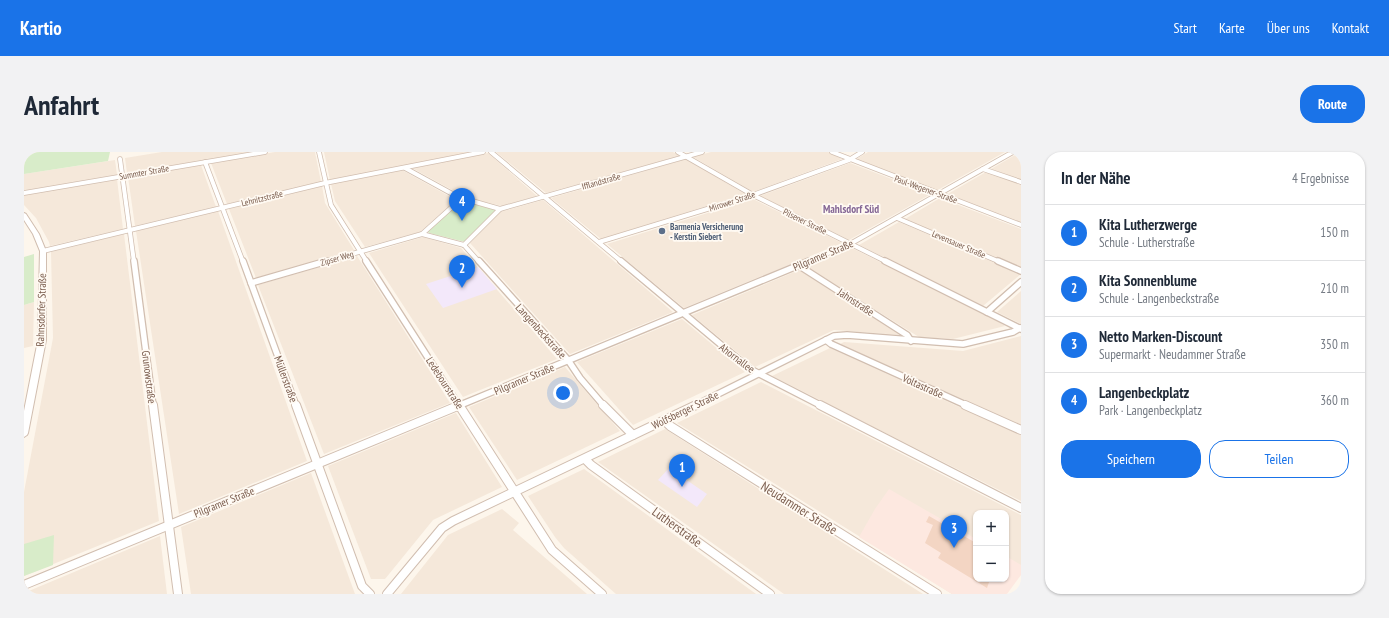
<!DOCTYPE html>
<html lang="de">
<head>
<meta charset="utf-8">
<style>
	body { margin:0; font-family:"PT Sans Narrow",sans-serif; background:#f2f2f3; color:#1f2937 }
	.controls { position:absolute; right:12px; bottom:12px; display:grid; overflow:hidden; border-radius:8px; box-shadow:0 1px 3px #0004 }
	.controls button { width:36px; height:36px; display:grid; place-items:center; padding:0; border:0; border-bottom:1px solid #e0e1e3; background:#fff; color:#1f2937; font:20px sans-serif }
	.you { position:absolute; left:539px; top:241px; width:14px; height:14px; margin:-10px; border:3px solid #fff; border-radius:50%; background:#1a73e8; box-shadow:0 0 0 6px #1a73e833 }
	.badge { display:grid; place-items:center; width:26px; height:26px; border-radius:50%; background:#1a73e8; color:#fff; font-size:13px; font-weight:700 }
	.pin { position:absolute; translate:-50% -33px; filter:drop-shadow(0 1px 2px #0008) }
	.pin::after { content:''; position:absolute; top:21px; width:14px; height:12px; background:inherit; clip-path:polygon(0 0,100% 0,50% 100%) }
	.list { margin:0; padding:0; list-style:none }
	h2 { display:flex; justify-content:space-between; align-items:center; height:52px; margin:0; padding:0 16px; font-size:17px }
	h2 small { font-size:13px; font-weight:400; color:#747a83 }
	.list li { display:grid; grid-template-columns:26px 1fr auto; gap:12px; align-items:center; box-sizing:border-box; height:56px; padding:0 16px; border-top:1px solid #e0e1e3 }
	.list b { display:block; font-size:15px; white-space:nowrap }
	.list p { margin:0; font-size:13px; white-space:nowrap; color:#747a83 }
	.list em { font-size:13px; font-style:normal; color:#747a83 }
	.actions { display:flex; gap:8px; padding:12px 16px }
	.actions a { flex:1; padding:9px 0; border:1px solid #1a73e8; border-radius:16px; text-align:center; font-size:14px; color:#1a73e8 }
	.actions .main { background:#1a73e8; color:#fff }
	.map { position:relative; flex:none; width:997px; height:442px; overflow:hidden; border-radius:16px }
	header { display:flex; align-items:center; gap:24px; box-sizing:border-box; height:56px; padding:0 20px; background:#1a73e8; color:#fff }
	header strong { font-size:19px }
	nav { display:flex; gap:22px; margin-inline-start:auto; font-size:14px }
	.intro { display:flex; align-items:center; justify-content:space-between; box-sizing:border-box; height:96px; padding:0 24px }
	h1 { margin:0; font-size:28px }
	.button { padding:10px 18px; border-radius:16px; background:#1a73e8; color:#fff; font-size:14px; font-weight:700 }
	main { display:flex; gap:24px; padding:0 24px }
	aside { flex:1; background:#fff; border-radius:16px; box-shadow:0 1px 3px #0004 }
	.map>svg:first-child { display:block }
	.residential { fill:#f5e8da; fill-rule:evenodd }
	.commercial { fill:#fde8e0 }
	.education { fill:#f3e8fa }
	.green { fill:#d8ecc9 }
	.building { fill:#f3d5c3 }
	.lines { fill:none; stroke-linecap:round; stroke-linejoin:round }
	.minor-far2-casing { stroke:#d1beb0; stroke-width:5.5 }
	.minor-far1-casing { stroke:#d1beb0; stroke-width:8 }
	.minor-casing { stroke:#d1beb0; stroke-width:10 }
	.tertiary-casing { stroke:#d1beb0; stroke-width:2 }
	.minor-far2 { stroke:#fff; stroke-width:4 }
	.minor-far1 { stroke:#fff; stroke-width:5.5 }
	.minor { stroke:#fff; stroke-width:8 }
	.tertiary { fill:#fff; fill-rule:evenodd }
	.service-dot { fill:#5c6f8a; stroke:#fffaf3; stroke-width:1.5 }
	.labels { text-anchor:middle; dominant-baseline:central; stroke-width:3.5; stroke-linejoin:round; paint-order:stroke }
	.far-street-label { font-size:9px; fill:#7a5c4d; stroke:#fffaf3 }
	.far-service-label { font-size:9px; font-weight:bold; fill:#4e5e75; stroke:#fffaf3; text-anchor:start }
	.far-quarter-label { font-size:11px; font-weight:bold; fill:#846695; stroke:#fffaf3 }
	.street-label { font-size:11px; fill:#7a5c4d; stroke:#fffaf3 }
	.near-street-label { font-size:13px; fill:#7a5c4d; stroke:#fffaf3 }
</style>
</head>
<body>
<header>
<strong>Kartio</strong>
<nav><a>Start</a><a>Karte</a><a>Über uns</a><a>Kontakt</a></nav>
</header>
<div class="intro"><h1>Anfahrt</h1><a class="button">Route</a></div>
<main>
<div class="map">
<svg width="997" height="442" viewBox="0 0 997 442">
	<rect width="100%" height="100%" fill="#fdf6ec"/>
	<g class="residential">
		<polygon points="138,0 229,0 103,21 101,6"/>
		<polygon points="251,0 291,0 297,30 203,52 187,11"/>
		<polygon points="300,0 449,0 306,28"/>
		<polygon points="472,0 649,0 656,4 522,41"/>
		<polygon points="687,0 804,0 818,7 729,40 669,5"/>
		<polygon points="844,0 981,0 912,39 831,8"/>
		<polygon points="997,0 997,28 967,17 991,3"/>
		<polygon points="464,1 513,44 478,54 441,45 388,16"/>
		<polygon points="662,7 721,42 577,87 527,46"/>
		<polygon points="91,8 93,23 0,39 0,22"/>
		<polygon points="826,11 907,42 825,88 736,44"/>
		<polygon points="177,13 192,55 111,74 104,25"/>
		<polygon points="378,18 432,48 396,80 341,95 311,49 307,32"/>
		<polygon points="962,20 997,32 997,72 922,43"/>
		<polygon points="93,27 99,77 26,94 25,90 12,66 0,53 0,43"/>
		<polygon points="298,34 301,51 330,98 232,126 205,57"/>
		<polygon points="916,46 997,77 997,116 881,67"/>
		<polygon points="729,47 818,91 660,156 583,92"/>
		<polygon points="519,48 649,160 546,202 446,91 476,60"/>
		<polygon points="194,59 283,309 155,362 112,79"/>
		<polygon points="875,70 997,122 959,154 835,93"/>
		<polygon points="100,82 135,369 0,424 0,340 29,186 27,100"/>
		<polygon points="399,85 437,96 533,207 439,245 345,101"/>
		<polygon points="828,96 972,168 981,174 929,187 895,185 783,115"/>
		<polygon points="333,104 426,251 300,302 234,133"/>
		<polygon points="775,118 877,183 810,178 731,215 668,163"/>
		<polygon points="997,139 997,172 973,160"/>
		<polygon points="10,150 9,194 0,196 0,153"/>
		<polygon points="658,167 721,220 609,273 553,210"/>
		<polygon points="997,184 997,273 816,192 820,190 939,199"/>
		<polygon points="806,196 997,283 997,349 748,224"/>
		<polygon points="541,215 596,279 493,328 445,255"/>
		<path d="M737 230 997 363V422L982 442H928L653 271ZM952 361H982V427H952Z"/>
		<polygon points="432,261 478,335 409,368 361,427 347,427 304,314"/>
		<polygon points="641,277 899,442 760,442 574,310"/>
		<polygon points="560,317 732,442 592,442 540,396 531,385 504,344"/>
		<polygon points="287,321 331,442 167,442 157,375"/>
		<polygon points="478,357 495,371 489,378 563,442 377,442 424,383"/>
		<polygon points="136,384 143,442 0,442 0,441"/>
	</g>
	<polygon class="commercial" points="865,337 952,387 952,427 982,427 982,404 997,413 997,423 983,442 928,442 835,385 851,357"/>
	<g class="education">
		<polygon points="454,115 473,137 419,156 402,132"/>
		<polygon points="645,316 683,342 673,355 634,328"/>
	</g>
	<g class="green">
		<polygon points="0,0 86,0 84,9 0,22"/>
		<polygon points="438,48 473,57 441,90 405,81 403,79"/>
		<polygon points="10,102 10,150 0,153 0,105"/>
		<polygon points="30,383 29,413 0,424 0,392"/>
	</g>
	<polygon class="building" points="905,364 952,391 952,427 966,427 963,436 914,406 917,401 901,391 909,373 902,370"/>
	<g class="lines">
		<g class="minor-far2-casing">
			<g id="minor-far2">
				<polyline points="295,0 307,53 343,110"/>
				<polyline points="467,0 598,110"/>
				<polyline points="654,0 729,43 863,110"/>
				<polyline points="808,0 997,73"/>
				<polyline points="96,7 110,110"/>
				<polyline points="181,10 219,110"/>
				<polyline points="381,16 434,45 476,57"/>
				<polyline points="959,17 997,30"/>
				<polyline points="0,41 241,0"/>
				<polyline points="438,46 398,82 440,93"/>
				<polyline points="873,66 976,110"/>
				<polyline points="575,90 729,43 825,8 838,0"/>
				<polyline points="440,93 476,57 678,0"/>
				<polyline points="440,93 455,110"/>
				<polyline points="19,99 301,31 459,0"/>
				<polyline points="300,110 398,82"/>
				<polyline points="782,110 826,92 989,0"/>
			</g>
		</g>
		<g class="minor-far1-casing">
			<g id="minor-far1">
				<polyline points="110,109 129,254"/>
				<polyline points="219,109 272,254"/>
				<polyline points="342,109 435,254"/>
				<polyline points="455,109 544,208 556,226 580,254"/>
				<polyline points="597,109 726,217 798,254"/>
				<polyline points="861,109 997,177"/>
				<polyline points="974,109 997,119"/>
				<polyline points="774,113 883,183 887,189"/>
				<polyline points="227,131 303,109"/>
				<polyline points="963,160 997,130"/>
				<polyline points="802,188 807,192 944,254"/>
				<polyline points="434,254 785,109"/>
				<polyline points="670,254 810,184 823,183 939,192 989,180 996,176"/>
			</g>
		</g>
		<g class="minor-casing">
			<g id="minor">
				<polyline points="129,253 154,442"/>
				<polyline points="272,253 338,434 346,442"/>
				<polyline points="435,253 528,398 578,442"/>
				<polyline points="579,253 609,283"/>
				<polyline points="796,253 997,356"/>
				<polyline points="941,253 997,278"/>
				<polyline points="640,268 646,274 913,442"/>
				<polyline points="561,307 567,313 746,442"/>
				<polyline points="0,433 436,253"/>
				<polyline points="363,442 418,376 429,369 672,253"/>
			</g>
		</g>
		<g class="tertiary-casing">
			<polygon id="tertiary" points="0,61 2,62 15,82 22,99 22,188 4,281 3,283 0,285 0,259 14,188 16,99 9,82 0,68"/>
		</g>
		<use href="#minor-far2" class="minor-far2"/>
		<use href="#minor-far1" class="minor-far1"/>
		<use href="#minor" class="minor"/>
		<use href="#tertiary" class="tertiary"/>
	</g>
	<circle class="service-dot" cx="638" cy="79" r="4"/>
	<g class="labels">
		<g class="far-street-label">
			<text transform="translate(120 20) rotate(-10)">Summter Straße</text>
			<text transform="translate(577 29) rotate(-16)">Ifflandstraße</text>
			<text transform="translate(902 37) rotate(20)">Paul-Wegener-Straße</text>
			<text transform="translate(238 46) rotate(-14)">Lehnitzstraße</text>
			<text transform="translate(708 49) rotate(-18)">Mirower Straße</text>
			<text transform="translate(781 69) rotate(26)">Pilsener Straße</text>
			<text transform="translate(935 92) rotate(23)">Levensauer Straße</text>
			<text transform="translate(313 106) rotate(-16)">Zipser Weg</text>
		</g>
		<g class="far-service-label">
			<text x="646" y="74">Barmenia Versicherung<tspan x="646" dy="10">- Kerstin Siebert</tspan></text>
		</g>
		<g class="far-quarter-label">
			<text x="827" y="57">Mahlsdorf Süd</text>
		</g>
		<g class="street-label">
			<text transform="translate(799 103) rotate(-23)">Pilgramer Straße</text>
			<text transform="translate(832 150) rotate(33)">Jahnstraße</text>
			<text transform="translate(17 158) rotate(-88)">Rahnsdorfer Straße</text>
			<text transform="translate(517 179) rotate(48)">Langenbeckstraße</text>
			<text transform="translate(713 206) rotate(37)">Ahornallee</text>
			<text transform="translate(125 225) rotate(83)">Grunowstraße</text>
			<text transform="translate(262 227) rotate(70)">Müllerstraße</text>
			<text transform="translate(500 227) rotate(-23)">Pilgramer Straße</text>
			<text transform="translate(421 231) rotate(57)">Ledebourstraße</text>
			<text transform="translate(899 234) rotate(24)">Voltastraße</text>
			<text transform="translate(661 258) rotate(-26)">Wolfsberger Straße</text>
			<text transform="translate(200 350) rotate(-22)">Pilgramer Straße</text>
		</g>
		<g class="near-street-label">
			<text transform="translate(775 356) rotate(32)">Neudammer Straße</text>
			<text transform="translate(653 375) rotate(36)">Lutherstraße</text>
		</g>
	</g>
</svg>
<div class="controls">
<button>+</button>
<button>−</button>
</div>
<div class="you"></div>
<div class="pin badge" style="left:658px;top:335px">1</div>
<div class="pin badge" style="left:438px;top:136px">2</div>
<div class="pin badge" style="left:930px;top:396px">3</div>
<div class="pin badge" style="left:438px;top:69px">4</div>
</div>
<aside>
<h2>In der Nähe<small>4 Ergebnisse</small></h2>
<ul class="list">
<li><span class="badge">1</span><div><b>Kita Lutherzwerge</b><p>Schule · Lutherstraße</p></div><em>150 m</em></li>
<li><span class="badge">2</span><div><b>Kita Sonnenblume</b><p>Schule · Langenbeckstraße</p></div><em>210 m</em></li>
<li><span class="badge">3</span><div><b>Netto Marken-Discount</b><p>Supermarkt · Neudammer Straße</p></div><em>350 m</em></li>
<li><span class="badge">4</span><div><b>Langenbeckplatz</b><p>Park · Langenbeckplatz</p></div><em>360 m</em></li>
</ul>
<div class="actions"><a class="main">Speichern</a><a>Teilen</a></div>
</aside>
</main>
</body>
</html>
